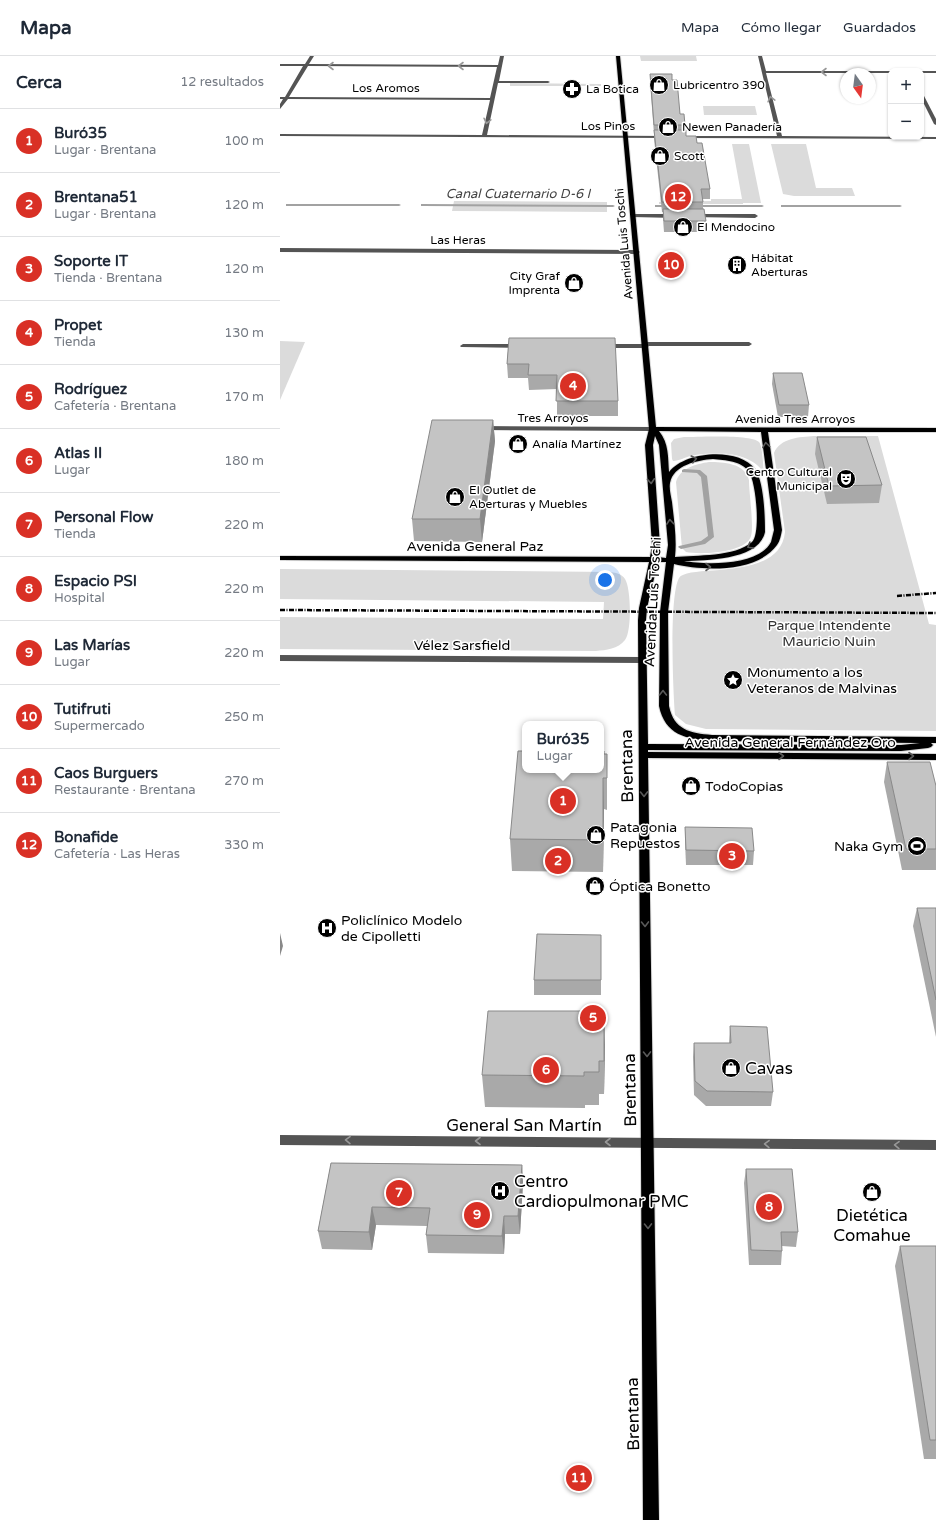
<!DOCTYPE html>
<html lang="es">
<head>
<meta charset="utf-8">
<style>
	body { margin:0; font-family:"Varela Round",sans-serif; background:#f2f2f3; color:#1f2937 }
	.controls { position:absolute; right:12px; top:12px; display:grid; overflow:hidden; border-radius:8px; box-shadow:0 1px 3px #0004 }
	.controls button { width:36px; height:36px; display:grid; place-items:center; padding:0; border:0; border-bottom:1px solid #e0e1e3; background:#fff; color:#1f2937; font:20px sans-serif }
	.compass { position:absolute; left:560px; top:12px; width:36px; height:36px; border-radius:50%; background:#fff; box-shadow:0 1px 3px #0004; rotate:166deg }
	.you { position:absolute; left:325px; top:524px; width:14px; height:14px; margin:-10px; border:3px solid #fff; border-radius:50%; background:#1a73e8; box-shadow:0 0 0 6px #1a73e833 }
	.badge { display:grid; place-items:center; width:26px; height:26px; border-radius:50%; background:#d93025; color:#fff; font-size:13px; font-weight:700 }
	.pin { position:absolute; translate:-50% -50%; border:2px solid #fff; box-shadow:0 1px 4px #0006 }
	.popup { position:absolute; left:242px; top:665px; width:82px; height:52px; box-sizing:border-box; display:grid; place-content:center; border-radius:8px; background:#fff; filter:drop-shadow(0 1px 3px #0005); font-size:13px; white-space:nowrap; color:#747a83 }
	.popup b { font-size:15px; color:#1f2937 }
	.popup::after { content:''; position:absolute; left:50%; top:100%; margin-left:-8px; border:8px solid transparent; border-top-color:#fff }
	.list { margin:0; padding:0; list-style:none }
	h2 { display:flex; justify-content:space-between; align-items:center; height:52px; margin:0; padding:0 16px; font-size:17px }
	h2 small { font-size:13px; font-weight:400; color:#747a83 }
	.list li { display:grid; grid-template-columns:26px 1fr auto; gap:12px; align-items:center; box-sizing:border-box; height:64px; padding:0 16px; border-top:1px solid #e0e1e3 }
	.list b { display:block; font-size:15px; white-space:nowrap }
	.list p { margin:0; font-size:13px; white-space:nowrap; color:#747a83 }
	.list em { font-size:13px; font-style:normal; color:#747a83 }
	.map { position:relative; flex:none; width:656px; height:1464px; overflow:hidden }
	header { display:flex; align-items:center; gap:24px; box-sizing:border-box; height:56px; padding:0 20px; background:#fff; border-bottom:1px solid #e0e1e3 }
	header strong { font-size:19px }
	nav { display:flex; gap:22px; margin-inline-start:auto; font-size:14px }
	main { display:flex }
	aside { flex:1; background:#fff }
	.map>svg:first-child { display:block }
	.green { fill:#dbdbdb }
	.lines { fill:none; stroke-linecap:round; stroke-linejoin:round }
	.stream { fill:#a2a2a2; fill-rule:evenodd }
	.major-casing { stroke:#dbdbdb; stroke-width:2 }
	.minor { fill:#545454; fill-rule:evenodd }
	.major { fill:#000; fill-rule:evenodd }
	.rail { stroke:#000; stroke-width:2.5; stroke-dasharray:5 1.5 1 1.5; stroke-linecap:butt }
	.wall { fill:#a9a9a9 }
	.shaded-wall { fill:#898989 }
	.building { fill:#c4c4c4; stroke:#898989 }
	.oneway { stroke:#989898 }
	.oneway2 { stroke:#595959 }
	.labels { text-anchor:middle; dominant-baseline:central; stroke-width:3; stroke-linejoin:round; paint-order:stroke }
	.far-poi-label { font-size:12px; fill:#000; stroke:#fff; text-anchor:start }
	.far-street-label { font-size:12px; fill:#000; stroke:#fff }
	.far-water-label { font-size:13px; font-style:italic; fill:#434343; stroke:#fff }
	.street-label { font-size:14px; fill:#000; stroke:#fff }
	.park-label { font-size:14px; fill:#323232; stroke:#fff }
	.poi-label { font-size:14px; fill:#000; stroke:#fff; text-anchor:start }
	.near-street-label { font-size:17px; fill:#000; stroke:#fff }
	.near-poi-label { font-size:17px; fill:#000; stroke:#fff; text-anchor:start }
</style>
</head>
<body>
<header>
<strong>Mapa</strong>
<nav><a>Mapa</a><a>Cómo llegar</a><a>Guardados</a></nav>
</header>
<main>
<aside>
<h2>Cerca<small>12 resultados</small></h2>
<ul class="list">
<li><span class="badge">1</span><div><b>Buró35</b><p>Lugar · Brentana</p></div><em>100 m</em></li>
<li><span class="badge">2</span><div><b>Brentana51</b><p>Lugar · Brentana</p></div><em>120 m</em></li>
<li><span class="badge">3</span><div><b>Soporte IT</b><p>Tienda · Brentana</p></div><em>120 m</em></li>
<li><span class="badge">4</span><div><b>Propet</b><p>Tienda</p></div><em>130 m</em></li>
<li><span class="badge">5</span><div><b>Rodríguez</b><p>Cafetería · Brentana</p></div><em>170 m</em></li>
<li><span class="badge">6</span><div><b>Atlas II</b><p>Lugar</p></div><em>180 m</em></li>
<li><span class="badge">7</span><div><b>Personal Flow</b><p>Tienda</p></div><em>220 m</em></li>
<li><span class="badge">8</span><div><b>Espacio PSI</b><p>Hospital</p></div><em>220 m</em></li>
<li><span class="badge">9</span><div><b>Las Marías</b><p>Lugar</p></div><em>220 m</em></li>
<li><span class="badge">10</span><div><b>Tutifruti</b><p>Supermercado</p></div><em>250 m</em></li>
<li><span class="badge">11</span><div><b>Caos Burguers</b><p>Restaurante · Brentana</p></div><em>270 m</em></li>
<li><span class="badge">12</span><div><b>Bonafide</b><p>Cafetería · Las Heras</p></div><em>330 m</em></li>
</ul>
</aside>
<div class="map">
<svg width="656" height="1464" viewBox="0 0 656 1464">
	<rect width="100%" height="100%" fill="#fff"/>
	<g class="green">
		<polygon points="360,0 416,0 417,5 361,5"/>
		<polygon points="230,27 321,28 321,30 230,30"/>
		<polygon points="423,50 475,50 477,59 424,59"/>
		<polygon points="452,88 469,88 481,147 463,147 463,148 379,148 379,146 431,145 431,143 462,143"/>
		<polygon points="491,88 526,88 536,132 572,132 575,140 514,140 503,138"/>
		<polygon points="174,145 327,146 327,156 172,155"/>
		<polygon points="0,285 25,286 0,344"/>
		<path d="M534 380H598L649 568 656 569V675L426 673 406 668 395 659C393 634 389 540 399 522 409 507 500 527 505 476L494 397C500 382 520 381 534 380Z"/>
		<path d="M404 381C417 381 471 378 479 386 483 391 483 411 484 417 470 395 434 395 411 400 405 401 399 405 393 405L392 403 391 387 394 383Z"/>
		<path d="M429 406C443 406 465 407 469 424 469 437 474 470 471 480 467 497 420 499 406 496L402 492 396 426C400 412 416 408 429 406Z"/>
		<path d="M0 513 331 516C336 517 342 518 345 523 351 532 352 575 345 584 338 593 326 594 316 595L0 593V561L323 563 324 546 0 543Z"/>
	</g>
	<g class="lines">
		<g class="stream">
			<polygon points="6,148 119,148 121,149 119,150 6,150"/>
			<polygon points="141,148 333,149 335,150 333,151 143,150 141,150"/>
			<polygon points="375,149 391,149 393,150 391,151 375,151"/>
			<polygon points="411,149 482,149 484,150 482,151 411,151"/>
			<polygon points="501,149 620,149 622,150 620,151 501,151"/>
			<polygon points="404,413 420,414 427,420 434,481 425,488 401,493 398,491 399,490 421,485 428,480 421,421 417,417 402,416 402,414"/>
		</g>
		<g class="major-casing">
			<path id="major" d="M336 0H340L376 371 656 372V376H488L502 474C501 479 500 485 497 489 477 517 423 515 394 508L388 556 389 650C394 674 410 677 432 679L656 681V687H651L653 689 651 691 648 692 621 695 368 694V696L656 698V704L368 702 379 1464H363L358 564 359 552 369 506 0 504V500L370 501 372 489 365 389 369 373ZM379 375 481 376 494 474C493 478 492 482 491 486 479 510 426 509 404 505 427 504 479 504 485 476 485 461 484 425 475 413 459 391 405 395 389 416 388 402 389 387 379 375ZM375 380 379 389 388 489 386 502 378 501 380 489 373 389ZM433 403C445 404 462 405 469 416 476 426 481 478 472 486 455 501 416 499 395 501 397 483 394 464 392 446 391 440 389 433 390 427 393 409 418 404 433 403ZM378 506H386L380 556 379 650C385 679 406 683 432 685L640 687 621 689 368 688 366 564 367 552Z"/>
		</g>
		<g class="minor">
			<path d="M30 0H34L29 8 218 9 220 0H224L219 25H268L270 26 268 27H218L207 79 388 80 390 81 388 82 0 80V78L202 79 210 44 8 43 0 53V48L3 43H0V41H5L23 10H0V8H25ZM28 10 217 11 210 42 9 41Z"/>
			<polygon points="478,0 482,0 486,15 612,15 611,17 486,17 502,80 656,81 656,83 402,82 404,80 497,80"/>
			<polygon points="640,15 656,15 656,17 641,17"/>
			<polygon points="641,37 643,38 656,63 656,69 654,68 641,42"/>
			<polygon points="354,158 396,158 399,160 396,162 352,161 351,160"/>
			<polygon points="412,158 475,158 478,160 475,162 410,161 409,160"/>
			<polygon points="0,192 357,194 360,196 357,198 0,196"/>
			<polygon points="365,286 469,286 472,288 469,290 369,290 366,292 322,292 319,290 322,288 362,288"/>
			<polygon points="183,288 242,288 245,290 242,292 181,291 180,290"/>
			<polygon points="197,370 373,371 377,373 373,375 200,374 197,374"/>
			<polygon points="0,599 363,601 367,604 363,607 0,605"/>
			<polygon points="0,1079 656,1084 656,1094 0,1089"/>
		</g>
		<use href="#major" class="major"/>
		<g class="rail">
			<polyline points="617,540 656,537"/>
			<polyline points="0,554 656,557"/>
		</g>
	</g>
	<g class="wall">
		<polygon points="370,18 392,24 400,58 405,69 405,74 406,80 417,87 430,133 430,143 423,143 423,153 426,165 426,176 384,176 383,163 383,156 382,156 374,83 374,78 370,26"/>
		<polygon points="229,282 338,345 338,360 277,360 277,333 249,334 248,322 228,322 227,308"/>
		<polygon points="493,317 529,349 528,361 498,361 492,328"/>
		<polygon points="213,364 215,385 202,486 134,485 132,463"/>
		<polygon points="537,381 602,429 599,447 547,448 535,398"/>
		<polygon points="324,698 327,698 327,754 324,753 323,816 232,815 230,783"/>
		<polygon points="607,706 656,730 656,814 622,814 604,726"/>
		<polygon points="405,771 474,795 473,809 406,809 405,786"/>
		<polygon points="637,852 656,852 656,981 633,870"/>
		<polygon points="321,879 321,939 254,939 254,924"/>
		<polygon points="450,970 493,1036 491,1050 426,1050 414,1039 413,1001 414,987 449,987"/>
		<polygon points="325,988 324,1038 319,1038 319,1049 305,1049 305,1052 205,1051 202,1019"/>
		<polygon points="51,1107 242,1109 243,1127 240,1178 225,1178 224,1198 148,1197 146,1179 147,1170 96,1169 92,1194 42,1193 38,1175"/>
		<polygon points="466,1113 518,1176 516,1191 502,1190 502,1195 501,1209 469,1209 464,1127"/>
		<polygon points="620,1190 656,1190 656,1403 644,1403 615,1210"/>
	</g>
	<g class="shaded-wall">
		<polygon points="213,364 215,385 202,486 200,463"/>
		<polygon points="323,722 324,753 323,816"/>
		<polygon points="0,877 3,890 0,900"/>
		<polygon points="324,955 325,988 324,1038"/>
		<polygon points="242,1109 243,1127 240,1178 238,1160"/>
		<polygon points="92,1151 96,1169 92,1194 89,1176"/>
		<polygon points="224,1160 225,1178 224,1198 222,1180"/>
	</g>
	<g class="building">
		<polygon points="370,18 392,18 392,24 397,24 400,58 404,58 405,69 374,69"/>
		<polygon points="374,74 406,74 406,80 416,80 417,87 422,87 430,133 421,133 423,146 382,146"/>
		<polygon points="383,153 424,153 426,165 384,165"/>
		<polygon points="229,282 335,282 338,345 276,345 277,319 248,319 249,308 227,308"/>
		<polygon points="493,317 522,317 529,349 499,349"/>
		<polygon points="152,364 213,364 200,463 132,463"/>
		<polygon points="537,381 586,381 602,429 549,430"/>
		<polygon points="238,695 245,695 245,714 321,714 321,695 324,695 324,698 327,698 327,722 323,722 323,784 230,783"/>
		<polygon points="607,706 650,706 656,730 656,793 626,793"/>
		<polygon points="405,771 472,772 474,795 406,794"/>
		<polygon points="637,852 656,852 656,944"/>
		<polygon points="257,878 321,879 321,924 254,924"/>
		<polygon points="208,955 324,955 324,1005 319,1005 319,1016 304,1016 304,1020 202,1019"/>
		<polygon points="450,970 487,971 493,1036 427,1035 415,1025 414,987 451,987"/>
		<polygon points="51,1107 242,1109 238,1160 224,1160 222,1180 146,1179 150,1152 92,1151 89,1176 38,1175"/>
		<polygon points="466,1113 512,1113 518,1176 501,1176 502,1195 471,1194"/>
		<polygon points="620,1190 656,1190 656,1384 650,1384"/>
	</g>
	<defs><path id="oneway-chevron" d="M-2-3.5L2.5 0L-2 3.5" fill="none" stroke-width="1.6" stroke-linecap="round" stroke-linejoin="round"/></defs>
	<g class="oneway">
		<use href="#oneway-chevron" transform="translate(51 10) rotate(-180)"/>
		<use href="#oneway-chevron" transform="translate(181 10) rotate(-180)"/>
		<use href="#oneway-chevron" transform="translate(544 16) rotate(-180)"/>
		<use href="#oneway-chevron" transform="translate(491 43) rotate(-104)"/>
		<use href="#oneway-chevron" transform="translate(207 65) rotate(103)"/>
		<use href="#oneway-chevron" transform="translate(68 1084) rotate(-179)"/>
		<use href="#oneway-chevron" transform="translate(198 1085) rotate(-180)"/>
		<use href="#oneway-chevron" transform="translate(328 1086) rotate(-180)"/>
		<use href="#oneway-chevron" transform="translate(487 1088) rotate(-179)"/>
		<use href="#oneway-chevron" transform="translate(617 1089) rotate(-179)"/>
	</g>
	<g class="oneway2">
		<use href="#oneway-chevron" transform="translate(486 389) rotate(-98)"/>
		<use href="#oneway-chevron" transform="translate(414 403) rotate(-14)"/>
		<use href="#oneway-chevron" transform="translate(371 425) rotate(86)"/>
		<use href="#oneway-chevron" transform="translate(390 466) rotate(-95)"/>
		<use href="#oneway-chevron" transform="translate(470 490) rotate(149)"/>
		<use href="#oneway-chevron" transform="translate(428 511)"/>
		<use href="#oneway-chevron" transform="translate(383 637) rotate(-90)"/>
		<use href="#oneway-chevron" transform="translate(501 700)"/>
		<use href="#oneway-chevron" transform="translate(631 700)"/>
		<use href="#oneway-chevron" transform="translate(364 738) rotate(89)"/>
		<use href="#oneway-chevron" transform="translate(365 868) rotate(89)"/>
		<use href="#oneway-chevron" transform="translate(367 998) rotate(89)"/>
		<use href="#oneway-chevron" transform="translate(368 1170) rotate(89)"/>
	</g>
	<defs>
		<g id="shop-disc" transform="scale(1)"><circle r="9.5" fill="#000" stroke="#fff"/><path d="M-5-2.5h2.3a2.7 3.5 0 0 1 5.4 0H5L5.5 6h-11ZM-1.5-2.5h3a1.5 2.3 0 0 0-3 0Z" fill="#fff"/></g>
		<g id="pharmacy-disc" transform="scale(1)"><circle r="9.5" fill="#000" stroke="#fff"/><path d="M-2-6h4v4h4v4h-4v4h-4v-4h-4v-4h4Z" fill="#fff"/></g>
		<g id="building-disc" transform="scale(1)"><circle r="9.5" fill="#000" stroke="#fff"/><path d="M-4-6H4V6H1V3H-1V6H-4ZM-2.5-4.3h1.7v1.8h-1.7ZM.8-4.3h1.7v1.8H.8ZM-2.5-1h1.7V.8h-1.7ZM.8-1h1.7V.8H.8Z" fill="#fff"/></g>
		<g id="theatre-disc" transform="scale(1)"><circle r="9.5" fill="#000" stroke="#fff"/><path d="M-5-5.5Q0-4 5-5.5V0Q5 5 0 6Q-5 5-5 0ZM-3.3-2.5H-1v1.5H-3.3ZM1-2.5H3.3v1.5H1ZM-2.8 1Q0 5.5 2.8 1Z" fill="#fff"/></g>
		<g id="sight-disc" transform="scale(1)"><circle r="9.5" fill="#000" stroke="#fff"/><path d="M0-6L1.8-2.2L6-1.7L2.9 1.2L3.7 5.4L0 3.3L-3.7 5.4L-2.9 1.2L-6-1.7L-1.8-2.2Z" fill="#fff"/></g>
		<g id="stadium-disc" transform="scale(1)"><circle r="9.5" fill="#000" stroke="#fff"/><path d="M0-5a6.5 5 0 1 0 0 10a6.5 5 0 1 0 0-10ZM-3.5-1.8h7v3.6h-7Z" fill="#fff"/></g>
		<g id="hospital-disc" transform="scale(1)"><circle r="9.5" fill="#000" stroke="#fff"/><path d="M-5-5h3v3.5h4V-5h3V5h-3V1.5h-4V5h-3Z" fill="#fff"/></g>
	</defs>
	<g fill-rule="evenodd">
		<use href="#shop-disc" x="379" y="29"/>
		<use href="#pharmacy-disc" x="292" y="33"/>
		<use href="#shop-disc" x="388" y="71"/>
		<use href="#shop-disc" x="380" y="100"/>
		<use href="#shop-disc" x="403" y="171"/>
		<use href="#building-disc" x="457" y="209"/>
		<use href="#shop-disc" x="294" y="227"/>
		<use href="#shop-disc" x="238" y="388"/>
		<use href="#theatre-disc" x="566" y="423"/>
		<use href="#shop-disc" x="175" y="441"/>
		<use href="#sight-disc" x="453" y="624"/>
		<use href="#shop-disc" x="411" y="730"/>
		<use href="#shop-disc" x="316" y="779"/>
		<use href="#stadium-disc" x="637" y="790"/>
		<use href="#shop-disc" x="315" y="830"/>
		<use href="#hospital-disc" x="47" y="872"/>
		<use href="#shop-disc" x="451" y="1012"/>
		<use href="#hospital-disc" x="220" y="1135"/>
		<use href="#shop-disc" x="592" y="1136"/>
	</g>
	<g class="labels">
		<g class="far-poi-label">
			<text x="393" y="29">Lubricentro 390</text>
			<text x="306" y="33">La Botica</text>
			<text x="402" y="71">Newen Panadería</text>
			<text x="394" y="100">Scott</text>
			<text x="417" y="171">El Mendocino</text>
			<text x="471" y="202">Hábitat<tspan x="471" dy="14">Aberturas</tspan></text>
			<text x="280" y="220" text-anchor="end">City Graf<tspan x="280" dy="14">Imprenta</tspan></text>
			<text x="252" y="388">Analía Martínez</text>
			<text x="552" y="416" text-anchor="end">Centro Cultural<tspan x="552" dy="14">Municipal</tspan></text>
			<text x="189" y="434">El Outlet de<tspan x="189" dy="14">Aberturas y Muebles</tspan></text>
		</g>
		<g class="far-street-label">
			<text x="106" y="32">Los Aromos</text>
			<text x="328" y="70">Los Pinos</text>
			<text x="178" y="184">Las Heras</text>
			<text transform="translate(344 188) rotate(-95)">Avenida Luis Toschi</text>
			<text x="273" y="362">Tres Arroyos</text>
			<text x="515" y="363">Avenida Tres Arroyos</text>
		</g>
		<g class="far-water-label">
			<text x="238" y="138">Canal Cuaternario D-6 I</text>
		</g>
		<g class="street-label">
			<text x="195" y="490">Avenida General Paz</text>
			<text transform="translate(373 546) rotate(-87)">Avenida Luis Toschi</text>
			<text x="182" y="589">Vélez Sarsfield</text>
			<text x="510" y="686">Avenida General Fernández Oro</text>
		</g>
		<g class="park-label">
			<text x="549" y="569">Parque Intendente<tspan x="549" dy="16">Mauricio Nuin</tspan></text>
		</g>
		<g class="poi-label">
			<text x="467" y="616">Monumento a los<tspan x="467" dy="16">Veteranos de Malvinas</tspan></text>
			<text x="425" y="730">TodoCopias</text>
			<text x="330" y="771">Patagonia<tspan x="330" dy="16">Repuestos</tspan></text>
			<text x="623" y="790" text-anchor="end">Naka Gym</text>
			<text x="329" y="830">Óptica Bonetto</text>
			<text x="61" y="864">Policlínico Modelo<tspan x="61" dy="16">de Cipolletti</tspan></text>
		</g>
		<g class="near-street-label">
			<text transform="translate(347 710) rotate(-91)">Brentana</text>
			<text transform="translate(350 1034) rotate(-91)">Brentana</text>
			<text x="244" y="1069">General San Martín</text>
			<text transform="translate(353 1358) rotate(-91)">Brentana</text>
		</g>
		<g class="near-poi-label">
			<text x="465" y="1012">Cavas</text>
			<text x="234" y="1125">Centro<tspan x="234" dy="20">Cardiopulmonar PMC</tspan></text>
			<text x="592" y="1159" text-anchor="middle">Dietética<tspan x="592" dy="20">Comahue</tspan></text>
		</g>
	</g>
</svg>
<div class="controls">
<button>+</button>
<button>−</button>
</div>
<svg class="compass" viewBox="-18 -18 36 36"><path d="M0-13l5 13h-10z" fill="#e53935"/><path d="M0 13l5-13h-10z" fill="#747a83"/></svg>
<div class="you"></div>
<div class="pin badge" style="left:283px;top:745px">1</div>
<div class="popup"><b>Buró35</b>Lugar</div>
<div class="pin badge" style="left:278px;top:805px">2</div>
<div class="pin badge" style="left:452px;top:800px">3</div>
<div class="pin badge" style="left:293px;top:330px">4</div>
<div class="pin badge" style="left:313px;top:962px">5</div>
<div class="pin badge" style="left:266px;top:1014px">6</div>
<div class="pin badge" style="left:119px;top:1137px">7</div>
<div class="pin badge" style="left:489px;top:1151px">8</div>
<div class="pin badge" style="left:197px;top:1159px">9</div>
<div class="pin badge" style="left:391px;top:209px">10</div>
<div class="pin badge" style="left:299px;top:1422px">11</div>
<div class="pin badge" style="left:398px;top:141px">12</div>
</div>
</main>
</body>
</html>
